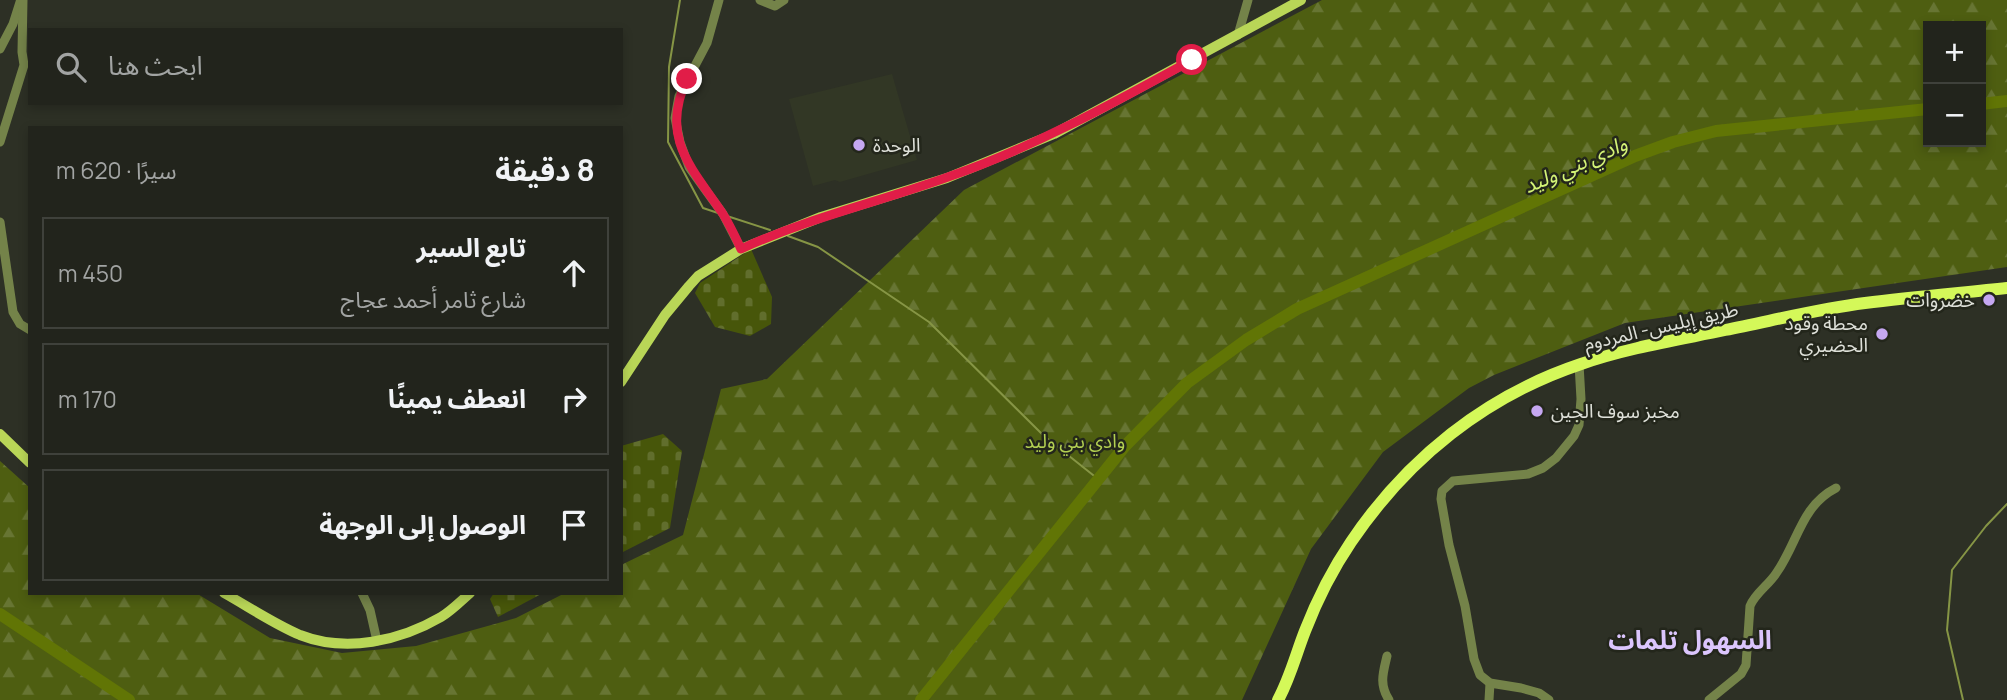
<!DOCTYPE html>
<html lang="ar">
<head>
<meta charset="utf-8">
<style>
	body { margin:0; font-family:Manrope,"Noto Sans Arabic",sans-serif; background:#2a2c25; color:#f1f3f6; direction:rtl }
	.controls { position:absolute; right:21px; top:21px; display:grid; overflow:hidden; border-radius:0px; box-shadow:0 4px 10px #0003 }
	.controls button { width:63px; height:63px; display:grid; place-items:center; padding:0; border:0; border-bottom:2px solid #3f413b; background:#22241c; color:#f1f3f6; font:35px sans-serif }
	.stop { position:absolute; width:21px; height:21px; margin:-16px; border:5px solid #e11d48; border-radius:50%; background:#fff }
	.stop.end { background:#e11d48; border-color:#fff; box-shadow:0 2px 7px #0008 }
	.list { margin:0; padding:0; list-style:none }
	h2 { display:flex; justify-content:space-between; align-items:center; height:91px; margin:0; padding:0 28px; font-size:30px }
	h2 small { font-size:23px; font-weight:400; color:#a2a4a3 }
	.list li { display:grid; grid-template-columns:46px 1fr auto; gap:21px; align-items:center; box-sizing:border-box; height:112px; margin:0 14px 14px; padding:0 14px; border:2px solid #3f413b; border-radius:0px }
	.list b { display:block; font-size:26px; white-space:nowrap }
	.list p { margin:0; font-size:23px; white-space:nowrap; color:#a2a4a3 }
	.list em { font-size:23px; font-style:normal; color:#a2a4a3 }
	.icon { flex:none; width:38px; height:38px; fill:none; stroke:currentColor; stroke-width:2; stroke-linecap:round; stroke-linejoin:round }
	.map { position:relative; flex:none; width:2007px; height:700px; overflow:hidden; direction:ltr }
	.search { position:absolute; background:#22241c; box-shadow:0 4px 10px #0003; left:28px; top:28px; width:595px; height:77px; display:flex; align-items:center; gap:18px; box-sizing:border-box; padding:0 24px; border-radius:0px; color:#a2a4a3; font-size:26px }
	.panel { position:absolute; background:#22241c; box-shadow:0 4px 10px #0003; left:28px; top:126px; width:595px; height:469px; border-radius:0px; direction:rtl }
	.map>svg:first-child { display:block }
	.built { fill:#323725 }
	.forest { fill:url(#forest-firs); fill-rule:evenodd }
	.cemetery { fill:url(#cemetery-stones) }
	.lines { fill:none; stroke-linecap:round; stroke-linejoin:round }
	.stream { stroke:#869545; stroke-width:2 }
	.river { stroke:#617505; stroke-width:12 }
	.minor { stroke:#748349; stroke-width:9 }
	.major { stroke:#b9d657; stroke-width:10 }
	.highway { stroke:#d4f859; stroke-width:12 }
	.route { stroke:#e11d48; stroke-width:9 }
	.poi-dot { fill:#c5a7f1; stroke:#23261b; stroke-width:2.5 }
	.labels { text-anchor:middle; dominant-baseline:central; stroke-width:5; stroke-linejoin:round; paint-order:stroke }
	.poi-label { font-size:19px; fill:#dee0d9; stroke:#23261b; text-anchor:start }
	.street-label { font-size:19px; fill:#dee0d9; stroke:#23261b }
	.park-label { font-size:19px; fill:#b3d052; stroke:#23261b }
	.water-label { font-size:21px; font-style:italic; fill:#d4f376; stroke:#23261b }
	.district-label { font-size:26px; font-weight:bold; fill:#dbc5fd; stroke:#23261b }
</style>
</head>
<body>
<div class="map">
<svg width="2007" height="700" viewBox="0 0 2007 700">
	<defs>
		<pattern id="forest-firs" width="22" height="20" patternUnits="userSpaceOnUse" patternTransform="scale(1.75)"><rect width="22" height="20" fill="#4e5e11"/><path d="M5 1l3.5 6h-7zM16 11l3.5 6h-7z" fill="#677533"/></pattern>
		<pattern id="cemetery-stones" width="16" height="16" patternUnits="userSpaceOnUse" patternTransform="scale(1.75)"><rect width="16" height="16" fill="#47560a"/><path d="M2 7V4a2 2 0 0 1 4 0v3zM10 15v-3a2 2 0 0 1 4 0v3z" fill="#616e2d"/></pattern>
	</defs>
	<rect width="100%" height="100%" fill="#2d3025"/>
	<polygon class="built" points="892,74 917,160 840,182 835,180 813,186 789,99"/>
	<path class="forest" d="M1322 0H2007V267L1625 323 1494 375 1469 388 1383 452 1311 549 1242 700H0V461L30 488V593H196L270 638 342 653 416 646 516 618 565 593H621V565L683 535 721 389 767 379 964 190ZM1928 26H1981V142H1928Z"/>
	<g class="cemetery">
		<polygon points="751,249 772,297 771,324 750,336 715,327 695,293 700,283"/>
		<polygon points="663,434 682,451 670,528 621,553 621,446"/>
		<polygon points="494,593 543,593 498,617 490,599"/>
	</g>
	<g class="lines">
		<g class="stream">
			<polyline points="680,0 669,67 668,142 703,208 718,213"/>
			<polyline points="727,216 770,230"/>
			<polyline points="788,236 818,247 929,322 1044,436 1098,479"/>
			<polyline points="1963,700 1947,630 1952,570 1986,526 2007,504"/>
		</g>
		<g class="river">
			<polyline points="1981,104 2007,101"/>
			<polyline points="0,614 129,700"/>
			<polyline points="921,700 1125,446 1187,383 1246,340 1297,309 1635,156 1673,142 1716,131 1928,109"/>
		</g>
		<g class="minor">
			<polyline points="719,0 707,43 679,96 675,118 680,142 689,167 723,214 741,249"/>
			<polyline points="760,0 775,6 784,0"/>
			<polyline points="1238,35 1248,0"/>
			<polyline points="0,49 13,24 20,2"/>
			<polyline points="0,142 24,65 22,52 23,0"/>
			<polyline points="0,222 13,312 20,324 30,330"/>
			<polyline points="362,593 370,610 377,641"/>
			<path d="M1387 656C1383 673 1379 684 1389 700"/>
			<polyline points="1489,700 1490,683"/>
			<polyline points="1549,700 1539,693 1521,688 1490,683 1480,675 1474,659 1465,606 1449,545 1441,499 1442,491 1453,481 1528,474 1543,468 1556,458 1574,436 1579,425 1581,399 1579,364"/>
			<path d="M1709 700 1741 674 1746 665 1750 606C1755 593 1769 585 1777 572 1798 542 1801 506 1836 488"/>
		</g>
		<g class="major">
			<polyline points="621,382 665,315 689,286 698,276 741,249 821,217 947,178 1054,134 1301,0"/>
			<polyline points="0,434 30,463"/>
			<path d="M224 593C249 607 274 624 300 635 346 653 400 641 441 617 451 611 461 601 470 593"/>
		</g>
		<path class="highway" d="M1278 700C1290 678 1296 654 1305 631 1317 600 1332 570 1351 542 1407 459 1485 396 1581 364 1627 348 1677 340 1725 330 1771 321 1818 309 1865 303 1912 297 1960 293 2007 288"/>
	</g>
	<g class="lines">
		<path class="route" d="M687 79C660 136 690 166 721 211 729 223 735 236 741 249 808 218 879 202 948 177 1034 147 1112 104 1192 60"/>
	</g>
	<g class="poi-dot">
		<circle cx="859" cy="145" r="7"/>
		<circle cx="1989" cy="300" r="7"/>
		<circle cx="1882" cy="334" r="7"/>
		<circle cx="1537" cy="411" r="7"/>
	</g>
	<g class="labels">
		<g class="poi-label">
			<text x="873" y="145">الوحدة</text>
			<text x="1975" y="300" text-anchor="end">خضروات</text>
			<text x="1868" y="323" text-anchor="end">محطة وقود<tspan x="1868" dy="22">الحضيري</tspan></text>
			<text x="1551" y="411">مخبز سوف الجين</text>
		</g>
		<g class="street-label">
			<text transform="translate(1661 326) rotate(-13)">طريق إيليس- المردوم</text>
		</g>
		<g class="park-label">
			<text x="1075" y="441">وادي بني وليد</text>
		</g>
		<g class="water-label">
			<text transform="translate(1575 164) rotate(-24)">وادي بني وليد</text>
		</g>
		<g class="district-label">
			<text x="1690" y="639">السهول تلمات</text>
		</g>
	</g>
</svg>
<div class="controls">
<button>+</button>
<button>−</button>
</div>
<div class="stop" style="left:1192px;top:60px"></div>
<div class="stop end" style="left:687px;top:79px"></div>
<div class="search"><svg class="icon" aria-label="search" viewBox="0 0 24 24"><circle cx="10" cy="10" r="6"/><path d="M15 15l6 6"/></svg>ابحث هنا</div>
<section class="panel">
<h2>8 دقيقة<small>سيرًا · 620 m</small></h2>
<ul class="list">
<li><svg class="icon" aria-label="ahead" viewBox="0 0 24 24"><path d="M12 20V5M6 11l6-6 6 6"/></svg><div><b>تابع السير</b><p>شارع ثامر أحمد عجاج</p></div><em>450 m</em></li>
<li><svg class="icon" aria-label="right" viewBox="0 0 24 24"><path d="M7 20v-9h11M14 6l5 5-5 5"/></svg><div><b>انعطف يمينًا</b></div><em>170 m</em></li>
<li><svg class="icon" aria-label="arrive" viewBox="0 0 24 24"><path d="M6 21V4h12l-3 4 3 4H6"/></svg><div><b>الوصول إلى الوجهة</b></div></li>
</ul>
</section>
</div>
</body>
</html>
